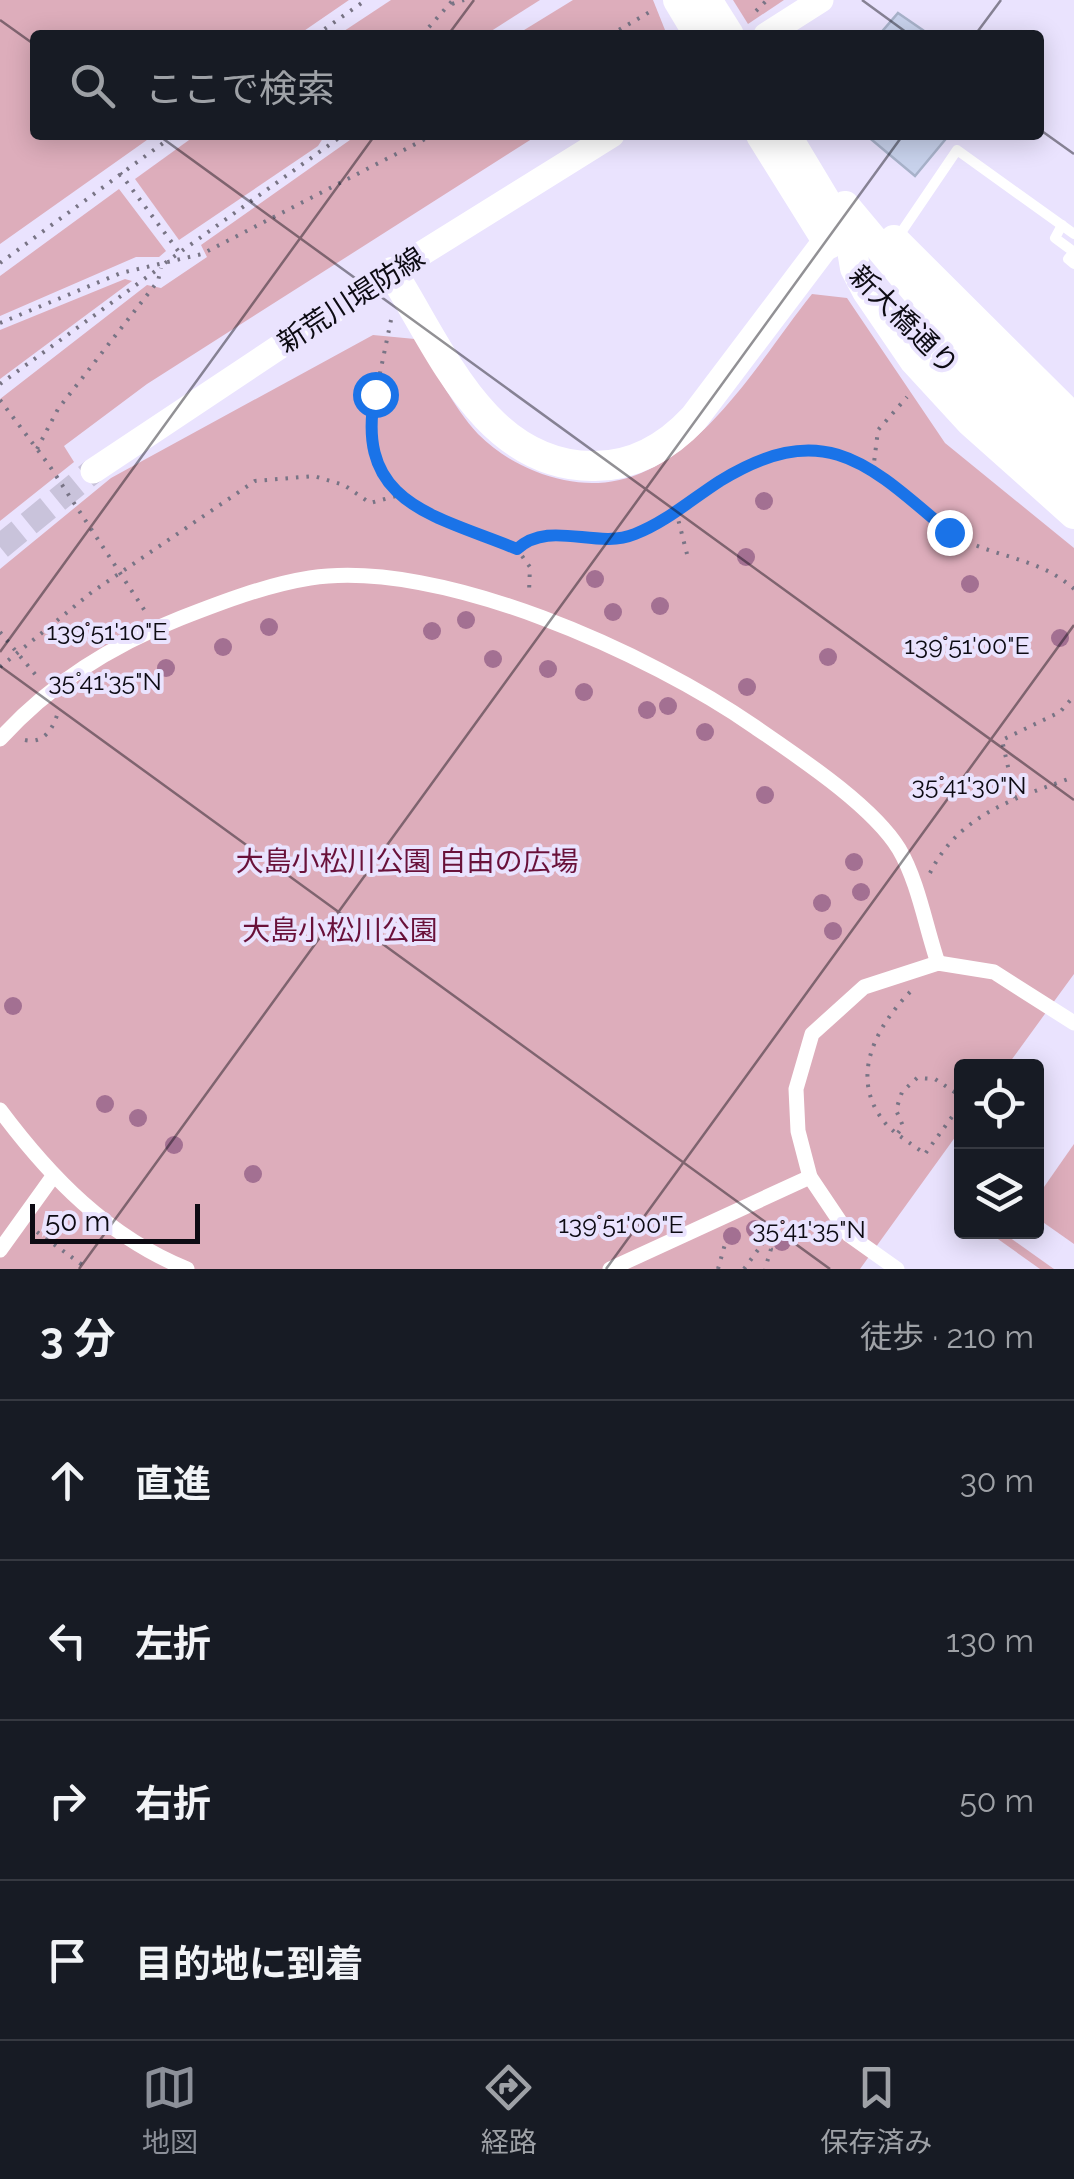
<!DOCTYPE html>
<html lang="ja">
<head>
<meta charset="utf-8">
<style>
	body { margin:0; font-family:Raleway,"Noto Sans JP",sans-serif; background:#20242c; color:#f1f3f6 }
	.controls { position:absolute; right:30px; bottom:30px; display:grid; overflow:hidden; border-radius:10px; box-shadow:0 5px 25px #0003 }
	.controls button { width:90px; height:90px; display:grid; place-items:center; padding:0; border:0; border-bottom:2px solid #363941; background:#171b24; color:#f1f3f6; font:50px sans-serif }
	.scale { position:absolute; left:30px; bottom:25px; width:170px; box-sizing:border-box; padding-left:10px; border:5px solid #0d0b13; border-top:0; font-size:28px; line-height:35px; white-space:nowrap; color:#0d0b13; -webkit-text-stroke:8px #eae3fe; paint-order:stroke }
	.stop { position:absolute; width:30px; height:30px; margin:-22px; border:8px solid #1a73e8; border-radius:50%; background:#fff }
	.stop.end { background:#1a73e8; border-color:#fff; box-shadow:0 2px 10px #0008 }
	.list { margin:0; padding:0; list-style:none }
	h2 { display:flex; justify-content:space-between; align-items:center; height:130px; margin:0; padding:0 40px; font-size:42px }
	h2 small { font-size:32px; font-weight:400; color:#9ea1a6 }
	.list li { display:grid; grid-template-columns:65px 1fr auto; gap:30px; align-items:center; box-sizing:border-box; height:160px; padding:0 40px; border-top:2px solid #363941 }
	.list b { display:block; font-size:38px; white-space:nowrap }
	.list em { font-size:32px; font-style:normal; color:#9ea1a6 }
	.icon { flex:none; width:55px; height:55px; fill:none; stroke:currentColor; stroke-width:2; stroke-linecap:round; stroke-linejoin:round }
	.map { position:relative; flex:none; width:1074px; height:1269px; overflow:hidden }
	.search { position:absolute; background:#171b24; box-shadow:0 5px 25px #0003; left:30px; right:30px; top:30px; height:110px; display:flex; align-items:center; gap:25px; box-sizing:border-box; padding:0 35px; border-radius:10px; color:#9ea1a6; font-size:38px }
	.sheet { height:770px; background:#171b24 }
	nav { display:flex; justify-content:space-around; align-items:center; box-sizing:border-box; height:140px; border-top:2px solid #363941; background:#171b24; font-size:28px; color:#9ea1a6 }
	nav a { display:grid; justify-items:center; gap:5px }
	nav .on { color:#8c9099 }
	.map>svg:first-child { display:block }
	.green { fill:#ddadbb }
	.building { fill:#c8d2ec; stroke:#a8b2ca; stroke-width:2.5 }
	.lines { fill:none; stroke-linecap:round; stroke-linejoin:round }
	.tertiary-tunnel { stroke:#c9c3db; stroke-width:25; stroke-dasharray:25 12; stroke-linecap:butt }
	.path { stroke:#787485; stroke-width:4; stroke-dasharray:2.5 8; stroke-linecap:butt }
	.service { stroke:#fff; stroke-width:10 }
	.pedestrian { stroke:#fff; stroke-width:15 }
	.tertiary { stroke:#fff; stroke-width:25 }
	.primary { stroke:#fff; stroke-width:30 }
	.tree { fill:#a37092 }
	.route { stroke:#1a73e8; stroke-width:12 }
	.ticks { fill:none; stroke:#0d0b13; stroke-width:2.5; stroke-opacity:0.45 }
	.labels { text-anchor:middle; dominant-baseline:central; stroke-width:8; stroke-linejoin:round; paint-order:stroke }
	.street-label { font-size:28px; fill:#0d0b13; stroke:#eae3fe }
	.park-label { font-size:28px; fill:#69113a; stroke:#eae3fe }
	.ticks-label { font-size:25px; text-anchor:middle; fill:#0d0b13; stroke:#eae3fe; stroke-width:8; stroke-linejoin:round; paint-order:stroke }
</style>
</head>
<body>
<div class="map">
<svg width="1074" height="1269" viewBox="0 0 1074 1269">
	<rect width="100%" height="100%" fill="#eae3fe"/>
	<g class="green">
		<polygon points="0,0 349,0 298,35 35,35 35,135 154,135 0,244"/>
		<polygon points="391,0 540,0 485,35 338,35"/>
		<polygon points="573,0 653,0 667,35 516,35"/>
		<polygon points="733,0 784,0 748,24"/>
		<polygon points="196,135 325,135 318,146 179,240 135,179"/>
		<polygon points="357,135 538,135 147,384 64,446 74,462 0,521 0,399 147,285 161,288 207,257 201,245"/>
		<polygon points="119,189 166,251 159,257 136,257 0,316 0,276"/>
		<polygon points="125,279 132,281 0,379 0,330"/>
		<path d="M812 294 847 298 945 443 1074 548V974L1007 1066H962L961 1129 860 1269H0V569L111 478 373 335 415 339C435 369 453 407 478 434 502 458 532 473 564 480 680 505 751 370 812 294Z"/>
		<polygon points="1074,1144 1074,1244 1037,1218 1037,1197"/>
		<polygon points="988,1232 1002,1232 1054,1269 1040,1269"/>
	</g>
	<g class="building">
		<polygon points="898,13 930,35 879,35"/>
		<polygon points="866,135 949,135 915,176"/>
	</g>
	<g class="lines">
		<polyline class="tertiary-tunnel" points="0,547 93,471"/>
		<g class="path">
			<polyline points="452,4 464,0"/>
			<polyline points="756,11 767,0"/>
			<polyline points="316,35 366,0"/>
			<polyline points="422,35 453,0"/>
			<polyline points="610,35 653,10"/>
			<polyline points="120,173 179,252"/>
			<polyline points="0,263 174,135"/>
			<polyline points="165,263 343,135"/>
			<polyline points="391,320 368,431 379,468 396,496 517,549 530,567 529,592"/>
			<polyline points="0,323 121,273 202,254 433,135"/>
			<polyline points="0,384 158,269"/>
			<polyline points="0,400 49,465 145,611"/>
			<polyline points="37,449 58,409 158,281 161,268"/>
			<polyline points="873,471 878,430 907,397"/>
			<polyline points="676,511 687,554"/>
			<path d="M517 549C550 520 595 550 634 535 720 502 772 408 873 471 901 488 923 516 951 533 991 558 1038 556 1074 589"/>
			<polyline points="0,632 39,679"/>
			<polyline points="0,667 92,592 255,481 314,476 344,485 370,503 396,496"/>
			<path d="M25 740C44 744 53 729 58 712"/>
			<polyline points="1015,798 1002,740 1060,712 1074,696"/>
			<path d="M930 873C959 814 1016 798 1074 777"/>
			<path d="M910 992C878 1025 849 1074 882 1119 892 1133 911 1143 925 1154L962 1103"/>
			<polyline points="898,1133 903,1126 896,1110 902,1092 917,1078 935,1079 962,1097"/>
			<polyline points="37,1232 88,1269"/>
			<polyline points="718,1269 727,1237"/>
			<polyline points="744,1269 763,1243 771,1249 765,1269"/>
		</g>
		<g class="service">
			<polyline points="1062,225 1055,238 1074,252 1068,259 1074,264"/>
			<polyline points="898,237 957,150 1074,234"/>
		</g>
		<g class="pedestrian">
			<path d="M0 739C49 685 112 645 181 618 222 602 266 585 310 578 440 558 650 654 755 727 797 756 872 805 899 849 918 881 926 928 938 963"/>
			<path d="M0 1110C50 1177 108 1237 187 1269"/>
			<polyline points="0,1250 54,1175"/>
			<polyline points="610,1269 810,1177"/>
			<polyline points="897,1269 849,1235 810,1177 798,1131 796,1089 812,1034 864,987 938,963 994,972 1074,1023"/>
		</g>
		<g class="tertiary">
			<polyline points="766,35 821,0"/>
			<polyline points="93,471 392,272 612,135"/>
		</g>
		<g class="primary">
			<polyline points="678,0 699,35"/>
			<polyline points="707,0 729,35"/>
			<polyline points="761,135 829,244"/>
			<polyline points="845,206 951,333 1074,450"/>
			<polyline points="827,212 850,238 855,268 867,291 914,360 971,422 1074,514"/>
			<polyline points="894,240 1074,419"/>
			<path d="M392 272C441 350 485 465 592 466 632 467 667 447 694 418L827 242 837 220 786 135"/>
			<polyline points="907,323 1074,483"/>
		</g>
	</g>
	<g class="tree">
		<circle cx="764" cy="501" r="9"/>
		<circle cx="746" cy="557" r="9"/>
		<circle cx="595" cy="579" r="9"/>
		<circle cx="970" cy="584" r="9"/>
		<circle cx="660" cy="606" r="9"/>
		<circle cx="613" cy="612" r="9"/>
		<circle cx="466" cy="620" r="9"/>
		<circle cx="269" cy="627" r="9"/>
		<circle cx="432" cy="631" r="9"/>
		<circle cx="1060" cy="638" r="9"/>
		<circle cx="223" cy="647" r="9"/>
		<circle cx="828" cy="657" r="9"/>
		<circle cx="493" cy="659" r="9"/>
		<circle cx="166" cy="668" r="9"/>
		<circle cx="548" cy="669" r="9"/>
		<circle cx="747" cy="687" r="9"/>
		<circle cx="584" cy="692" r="9"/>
		<circle cx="668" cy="706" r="9"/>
		<circle cx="647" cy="710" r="9"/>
		<circle cx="705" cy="732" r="9"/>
		<circle cx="765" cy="795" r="9"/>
		<circle cx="854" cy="862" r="9"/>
		<circle cx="861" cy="892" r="9"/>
		<circle cx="822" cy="903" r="9"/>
		<circle cx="833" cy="931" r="9"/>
		<circle cx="13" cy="1006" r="9"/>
		<circle cx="105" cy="1104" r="9"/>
		<circle cx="138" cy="1118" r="9"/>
		<circle cx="174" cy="1145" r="9"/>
		<circle cx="253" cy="1174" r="9"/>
		<circle cx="755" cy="1229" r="9"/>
		<circle cx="732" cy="1236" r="9"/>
		<circle cx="782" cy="1242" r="9"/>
	</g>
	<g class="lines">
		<path class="route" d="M375 394C354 504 434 515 517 549 550 519 596 550 635 534 666 522 692 499 720 481 825 417 868 463 949 532"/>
	</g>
	<path class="ticks" d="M862 0 910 35M0 20 35 45M448 35 474 0M975 35 1001 0M1039 129 1074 154M158 135 1074 800M0 652 375 135M0 666 830 1269M79 1269 903 135M606 1269 1074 625"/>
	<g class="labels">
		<g class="street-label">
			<text transform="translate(351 300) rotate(-33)">新荒川堤防線</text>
			<text transform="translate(904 320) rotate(45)">新大橋通り</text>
		</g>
		<g class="park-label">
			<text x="407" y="861">大島小松川公園 自由の広場</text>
			<text x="340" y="930">大島小松川公園</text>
		</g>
	</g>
	<g class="ticks-label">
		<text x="107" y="640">139°51'10"E</text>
		<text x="967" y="654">139°51'00"E</text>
		<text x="105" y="690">35°41'35"N</text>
		<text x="969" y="794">35°41'30"N</text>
		<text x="621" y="1233">139°51'00"E</text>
		<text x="809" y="1238">35°41'35"N</text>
	</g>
</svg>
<div class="controls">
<button><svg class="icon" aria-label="locate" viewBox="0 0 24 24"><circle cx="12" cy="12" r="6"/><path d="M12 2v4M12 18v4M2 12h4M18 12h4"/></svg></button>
<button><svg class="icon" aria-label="layers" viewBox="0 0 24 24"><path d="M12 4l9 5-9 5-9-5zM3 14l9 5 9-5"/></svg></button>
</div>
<div class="scale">50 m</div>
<div class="stop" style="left:375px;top:394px"></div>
<div class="stop end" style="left:949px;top:532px"></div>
<div class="search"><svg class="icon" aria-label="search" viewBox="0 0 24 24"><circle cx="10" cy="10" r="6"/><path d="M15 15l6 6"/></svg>ここで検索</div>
</div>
<section class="sheet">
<h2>3 分<small>徒歩 · 210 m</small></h2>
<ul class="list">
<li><svg class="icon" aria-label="ahead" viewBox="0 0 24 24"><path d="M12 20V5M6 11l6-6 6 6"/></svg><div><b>直進</b></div><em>30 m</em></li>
<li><svg class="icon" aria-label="left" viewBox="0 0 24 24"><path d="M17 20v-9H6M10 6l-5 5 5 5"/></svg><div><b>左折</b></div><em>130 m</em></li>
<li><svg class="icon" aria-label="right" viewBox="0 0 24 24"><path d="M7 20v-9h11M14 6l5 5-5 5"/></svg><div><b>右折</b></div><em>50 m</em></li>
<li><svg class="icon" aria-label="arrive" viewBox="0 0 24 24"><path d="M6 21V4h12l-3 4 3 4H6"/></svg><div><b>目的地に到着</b></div></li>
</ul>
</section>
<nav>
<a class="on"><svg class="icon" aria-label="map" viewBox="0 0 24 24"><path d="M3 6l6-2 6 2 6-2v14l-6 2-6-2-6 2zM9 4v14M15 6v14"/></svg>地図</a>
<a><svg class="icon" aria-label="directions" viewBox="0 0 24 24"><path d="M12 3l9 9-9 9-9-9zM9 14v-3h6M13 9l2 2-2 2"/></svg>経路</a>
<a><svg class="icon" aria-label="saved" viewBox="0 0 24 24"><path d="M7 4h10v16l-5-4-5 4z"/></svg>保存済み</a>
</nav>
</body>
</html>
